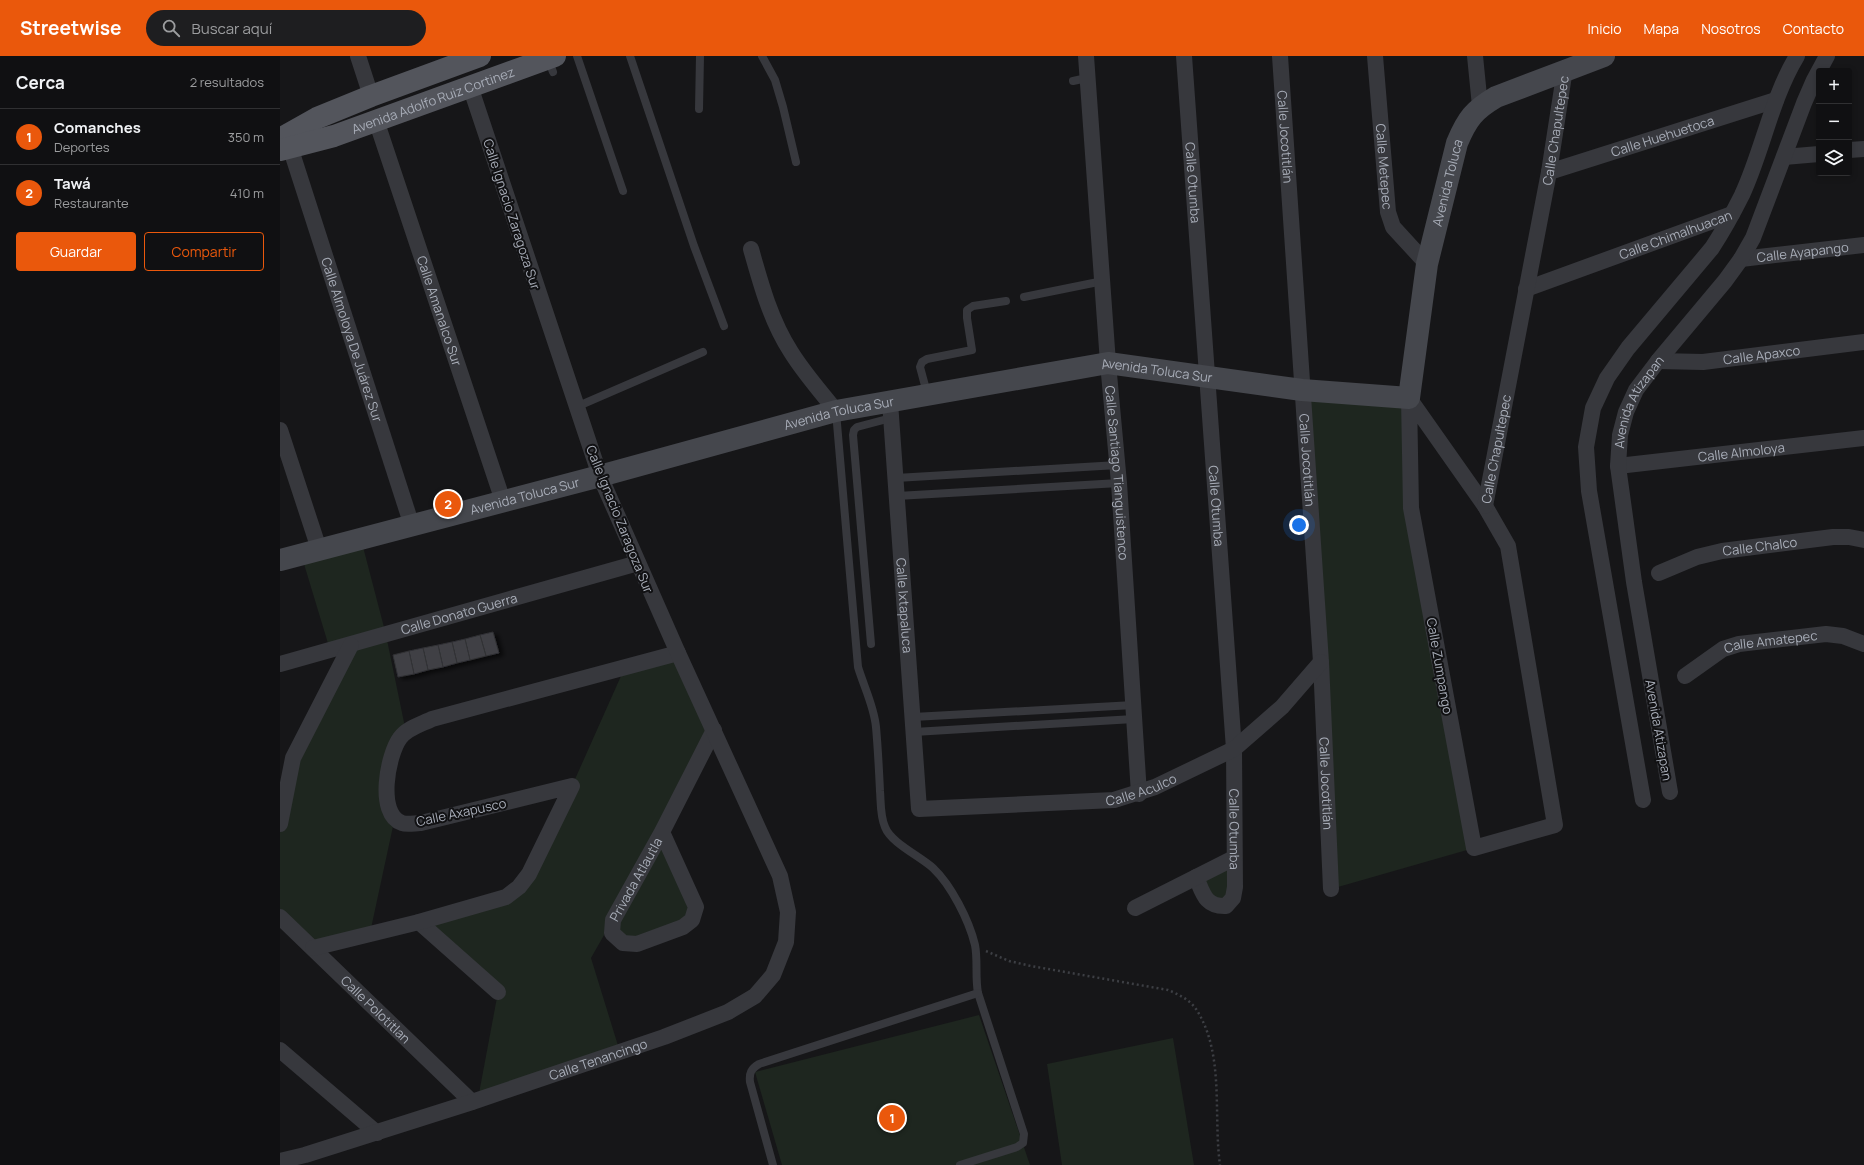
<!DOCTYPE html>
<html lang="es">
<head>
<meta charset="utf-8">
<style>
	body { margin:0; font-family:Manrope,sans-serif; background:#1e1e20; color:#f1f3f6 }
	.controls { position:absolute; right:12px; top:12px; display:grid; overflow:hidden; border-radius:4px; box-shadow:0 2px 6px #0003 }
	.controls button { width:36px; height:36px; display:grid; place-items:center; padding:0; border:0; border-bottom:1px solid #303032; background:#101012; color:#f1f3f6; font:20px sans-serif }
	.you { position:absolute; left:1019px; top:469px; width:14px; height:14px; margin:-10px; border:3px solid #fff; border-radius:50%; background:#1a73e8; box-shadow:0 0 0 6px #1a73e833 }
	.badge { display:grid; place-items:center; width:26px; height:26px; border-radius:50%; background:#ea580c; color:#fff; font-size:13px; font-weight:700 }
	.pin { position:absolute; translate:-50% -50%; border:2px solid #fff; box-shadow:0 1px 4px #0006 }
	.list { margin:0; padding:0; list-style:none }
	h2 { display:flex; justify-content:space-between; align-items:center; height:52px; margin:0; padding:0 16px; font-size:17px }
	h2 small { font-size:13px; font-weight:400; color:#9c9d9f }
	.list li { display:grid; grid-template-columns:26px 1fr auto; gap:12px; align-items:center; box-sizing:border-box; height:56px; padding:0 16px; border-top:1px solid #303032 }
	.list b { display:block; font-size:15px; white-space:nowrap }
	.list p { margin:0; font-size:13px; white-space:nowrap; color:#9c9d9f }
	.list em { font-size:13px; font-style:normal; color:#9c9d9f }
	.actions { display:flex; gap:8px; padding:12px 16px }
	.actions a { flex:1; padding:9px 0; border:1px solid #ea580c; border-radius:4px; text-align:center; font-size:14px; color:#ea580c }
	.actions .main { background:#ea580c; color:#fff }
	.icon { flex:none; width:22px; height:22px; fill:none; stroke:currentColor; stroke-width:2; stroke-linecap:round; stroke-linejoin:round }
	.map { position:relative; flex:none; width:1584px; height:1109px; overflow:hidden }
	header { display:flex; align-items:center; gap:24px; box-sizing:border-box; height:56px; padding:0 20px; background:#ea580c; color:#fff }
	header strong { font-size:19px }
	nav { display:flex; gap:22px; margin-inline-start:auto; font-size:14px }
	.search { width:280px; height:36px; background:#1e1e20; display:flex; align-items:center; gap:10px; box-sizing:border-box; padding:0 14px; border-radius:22px; color:#9c9d9f; font-size:15px }
	main { display:flex }
	aside { flex:1; background:#101012 }
	.map>svg:first-child { display:block }
	.green { fill:#1e261f }
	.building { fill:#404145; stroke:#303034; filter:url(#shadow) }
	.lines { fill:none; stroke-linecap:round; stroke-linejoin:round }
	.path { stroke:#3d3f44; stroke-width:2.5; stroke-dasharray:2 3; stroke-linecap:butt }
	.lane { stroke:#37383d; stroke-width:8 }
	.street { stroke:#37383d; stroke-width:16 }
	.secondary { stroke:#45474d; stroke-width:22 }
	.primary { stroke:#53555c; stroke-width:22 }
	.labels { text-anchor:middle; dominant-baseline:central; stroke-width:4; stroke-linejoin:round; paint-order:stroke }
	.street-label { font-size:13px; fill:#a8adb8; stroke:#111113 }
</style>
</head>
<body>
<header>
<strong>Streetwise</strong>
<div class="search"><svg class="icon" aria-label="search" viewBox="0 0 24 24"><circle cx="10" cy="10" r="6"/><path d="M15 15l6 6"/></svg>Buscar aquí</div>
<nav><a>Inicio</a><a>Mapa</a><a>Nosotros</a><a>Contacto</a></nav>
</header>
<main>
<aside>
<h2>Cerca<small>2 resultados</small></h2>
<ul class="list">
<li><span class="badge">1</span><div><b>Comanches</b><p>Deportes</p></div><em>350 m</em></li>
<li><span class="badge">2</span><div><b>Tawá</b><p>Restaurante</p></div><em>410 m</em></li>
</ul>
<div class="actions"><a class="main">Guardar</a><a>Compartir</a></div>
</aside>
<div class="map">
<svg width="1584" height="1109" viewBox="0 0 1584 1109">
	<defs>
		<filter id="shadow"><feDropShadow dx="4.5" dy="2.5" stdDeviation="2" flood-color="#0009"/></filter>
	</defs>
	<rect width="100%" height="100%" fill="#161618"/>
	<g class="green">
		<polygon points="1022,334 1129,342 1131,452 1194,792 1051,833"/>
		<polygon points="81,483 106,579 126,676 113,694 115,761 90,877 33,892 0,861 0,768 13,702 70,589 50,594 21,498"/>
		<polygon points="398,597 434,674 382,776 412,864 343,887 332,865 311,902 340,996 197,1048 218,936 139,866 226,841 292,730 345,611"/>
		<polygon points="954,802 955,831 936,850 916,821"/>
		<polygon points="699,959 750,1109 502,1109 475,1016"/>
		<polygon points="893,982 914,1109 782,1109 767,1008"/>
	</g>
	<g class="building">
		<polygon points="213,576 219,597 206,600 200,579"/>
		<polygon points="200,579 206,600 190,604 185,583"/>
		<polygon points="185,583 190,604 177,607 172,586"/>
		<polygon points="172,586 177,607 163,611 158,589"/>
		<polygon points="158,589 163,611 148,614 143,592"/>
		<polygon points="143,592 148,614 134,618 129,595"/>
		<polygon points="129,595 134,618 118,621 113,599"/>
	</g>
	<g class="lines">
		<path class="path" d="M706 895 729 905 751 910 888 934C898 938 910 944 916 953 945 997 933 1059 940 1109"/>
		<g class="lane">
			<polyline points="297,0 343,135"/>
			<polyline points="350,0 414,190 444,270"/>
			<polyline points="482,0 495,24 503,51 516,106"/>
			<polyline points="268,3 273,16"/>
			<polyline points="793,25 807,22"/>
			<polyline points="419,53 420,0"/>
			<polyline points="744,241 823,225"/>
			<polyline points="647,337 640,311 642,306 647,303 692,294 687,262 687,254 693,250 726,245"/>
			<polyline points="296,351 423,296"/>
			<path d="M556 356 578 611C584 631 594 650 596 671 598 693 599 714 600 735 601 747 600 760 605 771 611 787 640 800 653 812 671 829 689 864 695 889 698 904 695 921 698 937L744 1078 743 1087 737 1091 680 1109"/>
			<polyline points="616,422 838,409"/>
			<polyline points="617,440 839,427"/>
			<polyline points="591,588 573,379 574,374 577,371 611,362"/>
			<polyline points="633,661 854,649"/>
			<polyline points="634,676 854,663"/>
			<path d="M493 1109 470 1026C469 1017 471 1013 479 1008L698 937"/>
		</g>
		<g class="street">
			<polyline points="78,0 91,40"/>
			<path id="s1" d="M806 0 828 307 839 427 859 738"/>
			<path id="s2" d="M904 0 954 693 955 831 953 842 946 850C925 851 923 837 916 821"/>
			<path id="s3" d="M1000 0 1041 606 1051 833"/>
			<path id="s4" d="M1095 0 1108 156 1113 171 1147 208"/>
			<polyline points="1195,0 1200,50"/>
			<path id="s5" d="M96 64 223 445"/>
			<polyline points="1569,94 1584,93"/>
			<path id="s6" d="M12 97 132 470"/>
			<polyline points="1504,101 1539,98"/>
			<path id="s7" d="M1269 116 1496 44"/>
			<path d="M471 193C481 229 491 265 511 296 524 317 541 336 556 355"/>
			<path id="s8" d="M1461 203 1584 189"/>
			<path id="s9" d="M1246 233 1452 158"/>
			<path id="s10" d="M1378 305 1423 306 1584 286"/>
			<polygon points="1129,342 1205,450 1228,490 1275,769 1194,792 1131,452"/>
			<path id="s11" d="M610 346 639 753 834 744 875 731 954 693 1002 651 1041 606"/>
			<polyline points="0,374 39,493"/>
			<path id="s12" d="M1338 410 1584 382"/>
			<path id="s13" d="M1205 450 1269 116 1285 13"/>
			<path id="s14" d="M1379 517 1417 501 1442 495 1553 481H1569L1584 484"/>
			<path id="s15" d="M0 608 358 507"/>
			<path id="s16" d="M1405 620 1443 593 1459 588 1546 578 1563 580 1584 588"/>
			<path id="s17" d="M1390 736 1354 526 1338 410 1340 379 1346 356 1356 334 1378 305 1445 225 1461 203 1473 182 1524 47 1534 24 1547 0"/>
			<path d="M1363 744 1309 435 1306 391 1313 352 1327 322 1348 292 1432 192C1443 175 1453 157 1462 139 1483 94 1491 43 1517 0"/>
			<polyline points="0,768 13,702 71,589"/>
			<path id="s18" d="M382 776 416 851 412 864 403 871 357 888 343 887 332 877 333 864 382 776 434 674"/>
			<polyline points="855,852 954,802"/>
			<path id="s19" d="M0 861 192 1046"/>
			<polyline points="139,866 218,936"/>
			<path d="M33 892 139 866 226 841 239 831 249 818 292 730 141 767C135 767 127 769 122 767 96 758 108 698 120 682 127 672 142 668 152 663L398 597"/>
			<polyline points="0,994 97,1077"/>
			<path id="s20" d="M0 1105 25 1099 192 1046 384 981 448 956 475 940 493 919 506 886 508 856 500 820 398 597 320 420 190 30"/>
		</g>
		<path class="secondary" id="s21" d="M0 504 320 420 556 355 828 307 1022 334 1129 342 1147 208 1177 87C1187 63 1194 54 1216 41L1324 0"/>
		<g class="primary">
			<polyline points="0,83 37,62 91,40 200,0"/>
			<path id="s22" d="M0 94 54 80 275 0"/>
		</g>
	</g>
	<g class="labels">
		<g class="street-label">
			<text stroke="none"><textPath href="#s22" startOffset="161">Avenida Adolfo Ruiz Cortinez</textPath></text>
			<text stroke="none"><textPath href="#s13" startOffset="382">Calle Chapultepec</textPath></text>
			<text stroke="none"><textPath href="#s7" startOffset="119">Calle Huehuetoca</textPath></text>
			<text stroke="none"><textPath href="#s3" startOffset="81">Calle Jocotitlán</textPath></text>
			<text stroke="none"><textPath href="#s4" startOffset="111">Calle Metepec</textPath></text>
			<text stroke="none"><textPath href="#s2" startOffset="127">Calle Otumba</textPath></text>
			<text stroke="none"><textPath href="#s21" startOffset="1374">Avenida Toluca</textPath></text>
			<text transform="translate(232 158) rotate(72)">Calle Ignacio Zaragoza Sur</text>
			<text stroke="none"><textPath href="#s9" startOffset="159">Calle Chimalhuacan</textPath></text>
			<text stroke="none"><textPath href="#s8" startOffset="62">Calle Ayapango</textPath></text>
			<text stroke="none"><textPath href="#s5" startOffset="201">Calle Amanalco Sur</textPath></text>
			<text stroke="none"><textPath href="#s6" startOffset="196">Calle Almoloya De Juárez Sur</textPath></text>
			<text stroke="none"><textPath href="#s10" startOffset="104">Calle Apaxco</textPath></text>
			<text stroke="none"><textPath href="#s21" startOffset="901">Avenida Toluca Sur</textPath></text>
			<text stroke="none"><textPath href="#s17" startOffset="399">Avenida Atizapan</textPath></text>
			<text stroke="none"><textPath href="#s21" startOffset="578">Avenida Toluca Sur</textPath></text>
			<text stroke="none"><textPath href="#s13" startOffset="58">Calle Chapultepec</textPath></text>
			<text stroke="none"><textPath href="#s12" startOffset="124">Calle Almoloya</textPath></text>
			<text stroke="none"><textPath href="#s3" startOffset="405">Calle Jocotitlán</textPath></text>
			<text stroke="none"><textPath href="#s1" startOffset="418">Calle Santiago Tianguistenco</textPath></text>
			<text stroke="none"><textPath href="#s21" startOffset="253">Avenida Toluca Sur</textPath></text>
			<text stroke="none"><textPath href="#s2" startOffset="451">Calle Otumba</textPath></text>
			<text transform="translate(340 463) rotate(68)">Calle Ignacio Zaragoza Sur</text>
			<text stroke="none"><textPath href="#s14" startOffset="105">Calle Chalco</textPath></text>
			<text stroke="none"><textPath href="#s11" startOffset="204">Calle Ixtapaluca</textPath></text>
			<text stroke="none"><textPath href="#s15" startOffset="186">Calle Donato Guerra</textPath></text>
			<text stroke="none"><textPath href="#s16" startOffset="95">Calle Amatepec</textPath></text>
			<text transform="translate(1160 610) rotate(80)">Calle Zumpango</text>
			<text transform="translate(1379 674) rotate(80)">Avenida Atizapan</text>
			<text stroke="none"><textPath href="#s3" startOffset="729">Calle Jocotitlán</textPath></text>
			<text stroke="none"><textPath href="#s11" startOffset="632">Calle Aculco</textPath></text>
			<text transform="translate(181 756) rotate(-12)">Calle Axapusco</text>
			<text stroke="none"><textPath href="#s2" startOffset="775">Calle Otumba</textPath></text>
			<text stroke="none"><textPath href="#s18" startOffset="245">Privada Atlautla</textPath></text>
			<text stroke="none"><textPath href="#s19" startOffset="133">Calle Polotitlan</textPath></text>
			<text stroke="none"><textPath href="#s20" startOffset="334">Calle Tenancingo</textPath></text>
		</g>
	</g>
</svg>
<div class="controls">
<button>+</button>
<button>−</button>
<button><svg class="icon" aria-label="layers" viewBox="0 0 24 24"><path d="M12 4l9 5-9 5-9-5zM3 14l9 5 9-5"/></svg></button>
</div>
<div class="you"></div>
<div class="pin badge" style="left:612px;top:1062px">1</div>
<div class="pin badge" style="left:168px;top:448px">2</div>
</div>
</main>
</body>
</html>
